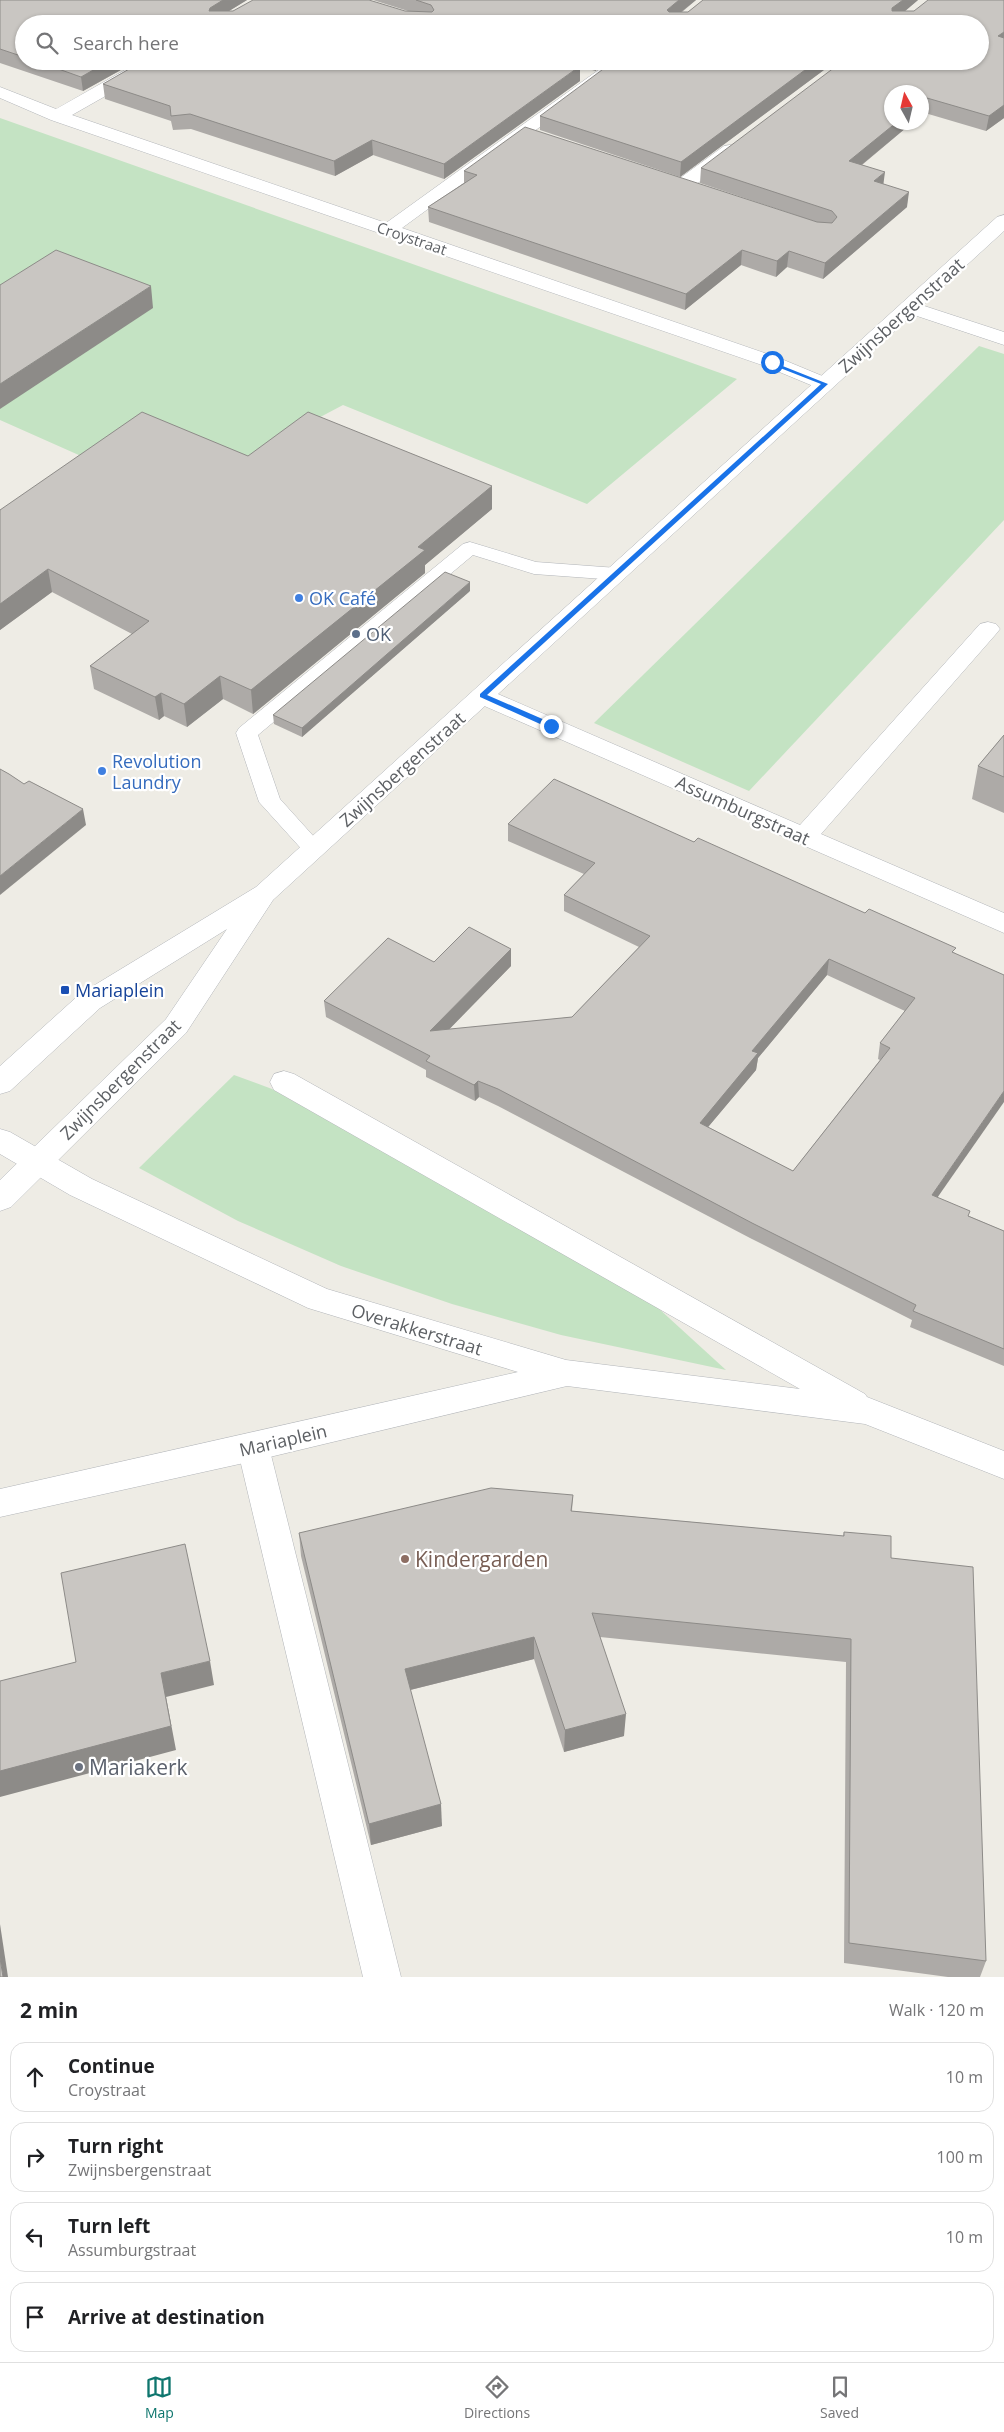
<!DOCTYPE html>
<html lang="en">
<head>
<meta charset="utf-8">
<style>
	body { margin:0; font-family:"Open Sans",sans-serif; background:#f2f2f2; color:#202124 }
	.compass { position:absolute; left:884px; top:85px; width:45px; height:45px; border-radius:50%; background:#fff; box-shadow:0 1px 4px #0004; rotate:352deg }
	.stop { position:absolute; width:15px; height:15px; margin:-11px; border:4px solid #1a73e8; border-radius:50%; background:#fff }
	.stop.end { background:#1a73e8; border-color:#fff; box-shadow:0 1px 5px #0008 }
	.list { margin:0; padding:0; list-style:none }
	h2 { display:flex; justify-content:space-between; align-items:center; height:65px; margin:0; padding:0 20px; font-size:21px }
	h2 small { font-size:16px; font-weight:400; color:#757577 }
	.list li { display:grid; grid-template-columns:32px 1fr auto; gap:15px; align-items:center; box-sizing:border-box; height:70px; margin:0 10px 10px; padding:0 10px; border:1px solid #e0e0e0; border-radius:15px }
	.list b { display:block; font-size:19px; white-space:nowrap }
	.list p { margin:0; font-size:16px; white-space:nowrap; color:#757577 }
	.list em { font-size:16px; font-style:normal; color:#757577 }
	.icon { flex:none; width:28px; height:28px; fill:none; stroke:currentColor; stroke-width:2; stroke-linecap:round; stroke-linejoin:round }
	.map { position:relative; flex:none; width:1004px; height:1977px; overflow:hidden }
	.search { position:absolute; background:#fff; box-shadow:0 1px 4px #0004; left:15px; right:15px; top:15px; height:55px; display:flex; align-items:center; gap:12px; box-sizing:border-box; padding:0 18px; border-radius:28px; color:#757577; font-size:19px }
	.sheet { height:385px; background:#fff }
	nav { display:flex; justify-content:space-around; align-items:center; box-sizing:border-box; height:70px; border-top:1px solid #e0e0e0; background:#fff; font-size:14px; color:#757577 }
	nav a { display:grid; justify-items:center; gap:2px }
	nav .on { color:#0f766e }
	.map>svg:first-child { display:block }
	.green { fill:#c4e3c3 }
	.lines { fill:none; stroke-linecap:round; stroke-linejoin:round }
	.service-casing { stroke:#b2b5b9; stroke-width:1 }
	.pedestrian-casing { stroke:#b2b5b9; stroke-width:1 }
	.minor-casing { stroke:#b2b5b9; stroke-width:1 }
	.tertiary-casing { stroke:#b2b5b9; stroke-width:1 }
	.service { fill:#fff; fill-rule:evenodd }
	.pedestrian { fill:#fff; fill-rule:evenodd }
	.minor { fill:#fff; fill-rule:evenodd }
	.tertiary { fill:#fff; fill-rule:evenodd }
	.wall { fill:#adaaa7; fill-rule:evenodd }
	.shaded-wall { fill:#8d8b88 }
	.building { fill:#c9c6c2; stroke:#8d8b88; fill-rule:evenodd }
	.route { fill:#1a73e8 }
	.shop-dot { fill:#3f7fe0; stroke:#fff; stroke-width:2 }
	.service-dot { fill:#5c6f8a; stroke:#fff; stroke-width:2 }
	.transit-dot { fill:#1a4fb4; stroke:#fff; stroke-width:2 }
	.education-dot { fill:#8d6e63; stroke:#fff; stroke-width:2 }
	.worship-dot { fill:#6b7280; stroke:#fff; stroke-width:2 }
	.labels { text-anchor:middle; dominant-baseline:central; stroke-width:4.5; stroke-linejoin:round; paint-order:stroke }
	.far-street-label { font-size:15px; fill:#5d6064; stroke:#fff }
	.street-label { font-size:18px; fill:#5d6064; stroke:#fff }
	.shop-label { font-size:18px; fill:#366cbe; stroke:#fff; text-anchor:start }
	.service-label { font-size:18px; fill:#4e5e75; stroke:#fff; text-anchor:start }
	.transit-label { font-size:18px; fill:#164399; stroke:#fff; text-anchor:start }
	.near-education-label { font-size:21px; fill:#785e54; stroke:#fff; text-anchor:start }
	.near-worship-label { font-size:21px; fill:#5b616d; stroke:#fff; text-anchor:start }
</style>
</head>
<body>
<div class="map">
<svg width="1004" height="1977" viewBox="0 0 1004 1977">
	<rect width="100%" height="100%" fill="#eeece5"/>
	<g class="green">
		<polygon points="0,118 650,348 737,379 587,504 343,405 309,423 212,497 90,460 0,420"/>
		<polygon points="979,346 1004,354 1004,520 749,791 594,723"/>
		<polygon points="234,1075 272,1089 657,1307 726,1370 561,1335 452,1304 341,1266 238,1221 139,1168"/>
	</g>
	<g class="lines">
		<g class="service-casing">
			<polygon id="service" points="470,542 536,562 617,568 624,570 627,574 624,578 617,580 534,574 473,555 258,735 280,799 325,849 322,854 314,857 306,854 259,802 236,733 239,728 463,544"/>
		</g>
		<g class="pedestrian-casing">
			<polygon id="pedestrian" points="253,1433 265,1437 269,1447 401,1977 363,1977 237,1447 241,1437"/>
		</g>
		<g class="minor-casing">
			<g id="minor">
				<polygon points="141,61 162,61 160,65 72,115 386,223 611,61 630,61 402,228 779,358 832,380 835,384 832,388 825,390 818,388 765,366 51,120 0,98 0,87 56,109"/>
				<polygon points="730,145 736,146 739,150 736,154 690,189 676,189 674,185 676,181 724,146"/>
				<polygon points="909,301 1004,332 1004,345 902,311 899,307 902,303"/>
				<polygon points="988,622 996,624 1000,629 996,634 821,834 1004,913 1004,933 473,701 470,696 473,691 482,688 491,691 800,825 980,624"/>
				<polygon points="284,1071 294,1074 865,1394 867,1397 1004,1451 1004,1479 865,1424 567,1386 253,1461 0,1517 0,1489 518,1372 308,1308 70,1195 0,1154 0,1129 10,1132 92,1179 327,1289 566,1360 800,1389 274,1090 270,1082 274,1074"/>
			</g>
		</g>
		<g class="tertiary-casing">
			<polygon id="tertiary" points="1004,215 1004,231 273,900 186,1033 11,1207 0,1211 0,1180 166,1019 227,929 100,1008 10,1091 0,1094 0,1066 80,994 256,887 997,217"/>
		</g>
		<use href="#service" class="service"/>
		<use href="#pedestrian" class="pedestrian"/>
		<use href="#minor" class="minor"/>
		<use href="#tertiary" class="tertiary"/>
	</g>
	<g class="wall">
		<polygon points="0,0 247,0 229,11 408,11 373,0 696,0 682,12 688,12 703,0 918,0 905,11 914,11 1004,0 1004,118 986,131 925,113 892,122 913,122 862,165 883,184 907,207 823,279 787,267 776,277 741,265 685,310 429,222 428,207 464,183 464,171 819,223 700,183 701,168 980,24 24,24 24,61 137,61 83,91 0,63"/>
		<polygon points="567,61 608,61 595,71"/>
		<polygon points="836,61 680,177 540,130 540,116"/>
		<polygon points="580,81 444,179 373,155 335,176 191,129 173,130 171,121 105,99 103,84"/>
		<polygon points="248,456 492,486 492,509 425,565 425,573 253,714 223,699 187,727 164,716 159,720 94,689 90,666 132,634 52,592 0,630 0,510"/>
		<polygon points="470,591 302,737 274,724 273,715"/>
		<polygon points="1004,735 1004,813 972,799 978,766"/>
		<path d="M508 824 694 842 955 953 938 1198 969 1216 1004 1231V1366L910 1327 912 1320 750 1238 498 1106 479 1097 475 1101 426 1077V1070L326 1017 324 1001 434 962 511 949V966L448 1030 572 1017 639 947 564 911V895L584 874 508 841ZM827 975 905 1011 880 1043 878 1059 880 1060 793 1171 708 1127 756 1070 758 1058Z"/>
		<polygon points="573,1495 572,1511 843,1536 844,1532 891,1558 986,1961 980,1977 948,1977 844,1963 846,1662 600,1637 624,1736 564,1752 534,1659 410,1690 442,1826 371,1845 301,1556 299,1533"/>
	</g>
	<g class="shaded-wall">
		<polygon points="223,0 247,0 211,22 209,11 210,8"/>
		<polygon points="679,0 696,0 666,24 667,10"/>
		<polygon points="903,0 918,0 891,23 892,8"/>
		<polygon points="1004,32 1004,44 998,36"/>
		<polygon points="109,61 137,61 83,91 81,77"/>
		<polygon points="595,61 608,61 595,71"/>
		<polygon points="817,61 836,61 680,177 681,162"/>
		<polygon points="580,66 580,81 444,179 444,164"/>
		<polygon points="927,98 925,113 922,116 922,103"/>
		<polygon points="1004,105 1004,118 986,131 989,116"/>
		<polygon points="897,122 913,122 848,176 849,161"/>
		<polygon points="372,140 373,155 335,176 334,161"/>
		<polygon points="885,172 883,187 874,181"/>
		<polygon points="909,192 907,207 823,279 825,263"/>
		<polygon points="742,250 741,265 685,310 686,294"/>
		<polygon points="789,251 787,267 776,277 777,261"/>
		<polygon points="151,286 153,308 0,409 0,384"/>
		<polygon points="492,486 492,509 425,565 425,573 253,714 251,690 418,547"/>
		<polygon points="48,569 52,592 0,630 0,604"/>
		<polygon points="470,582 470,591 302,737 302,728"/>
		<polygon points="220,676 223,699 187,727 184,704"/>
		<polygon points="161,693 164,716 159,720 155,697"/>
		<polygon points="83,809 86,825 0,895 0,876"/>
		<polygon points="511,949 511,966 431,1048 430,1031"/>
		<polygon points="829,959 827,975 758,1058 756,1070 698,1139 700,1123 752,1051"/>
		<polygon points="478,1081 479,1097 475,1101 474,1085"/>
		<polygon points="1004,1091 1004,1102 928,1211 932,1195"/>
		<polygon points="534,1637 534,1659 406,1691 405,1669"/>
		<polygon points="210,1661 214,1685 166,1697 176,1750 0,1797 0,1771 161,1673"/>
		<polygon points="626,1714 624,1736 564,1752 565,1730"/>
		<polygon points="441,1804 442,1826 371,1845 369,1824"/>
		<polygon points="0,1924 8,1977 3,1977 0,1958"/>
	</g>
	<g class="building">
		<polygon points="0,0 223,0 210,8 209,11 233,11 253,0 369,0 405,11 432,12 434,10 431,5 416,0 679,0 667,10 669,12 688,12 703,0 903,0 892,8 892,11 914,11 928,0 1004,0 1004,32 998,36 1004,38 1004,105 989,116 927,98 922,103 922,92 892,92 892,122 897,122 849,161 885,172 874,181 909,192 825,263 789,251 777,261 742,250 686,294 428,207 477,175 464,171 525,127 817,222 832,223 837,217 832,211 701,168 843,61 980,61 980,24 24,24 24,57 0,49"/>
		<polygon points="36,61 109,61 81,77"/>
		<polygon points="143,61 565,61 580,66 444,164 372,140 334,161 190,114 171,116 170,106 103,84"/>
		<polygon points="614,61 817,61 681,162 540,116"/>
		<polygon points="56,250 151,286 0,384 0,285"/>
		<polygon points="142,412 248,456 308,412 492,486 418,547 425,550 251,690 220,676 184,704 161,693 155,697 90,666 149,621 48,569 0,604 0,510"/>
		<polygon points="445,572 470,582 302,728 273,715"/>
		<polygon points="1004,735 1004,777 978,766"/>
		<polygon points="0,769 9,774 24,784 29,781 83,809 0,876"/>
		<path d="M554 779 694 842 698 838 865 913 869 909 956 948 952 952 1004 975V1091L932 1195 970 1211 968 1216 1004 1231V1349L913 1311 916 1305 752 1223 498 1089 478 1081 474 1085 426 1061 430 1056 324 1001 388 938 434 962 469 927 511 949 430 1031 572 1017 650 936 564 895 595 863 508 824ZM829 959 915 998 880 1043 890 1048 793 1171 700 1123 758 1053 752 1051Z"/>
		<polygon points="491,1488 573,1495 571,1511 844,1536 844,1532 891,1536 891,1558 973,1567 986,1961 849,1943 851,1639 592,1613 626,1714 565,1730 534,1637 405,1669 441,1804 369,1824 299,1533"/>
		<polygon points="185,1544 210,1661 161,1673 171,1726 0,1771 0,1681 76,1662 61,1573"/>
		<polygon points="0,1958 3,1977 0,1977"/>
	</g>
	<polygon class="route" points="770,361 828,384 487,695 554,724 554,728 549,728 480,697 480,694 821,384 770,364"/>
	<g class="shop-dot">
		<circle cx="299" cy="598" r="5"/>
		<circle cx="102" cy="771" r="5"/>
	</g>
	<circle class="service-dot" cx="356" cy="634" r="5"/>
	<rect class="transit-dot" x="60" y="985" width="10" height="10" rx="2.5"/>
	<circle class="education-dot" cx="405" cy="1559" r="5"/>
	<circle class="worship-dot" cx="79" cy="1767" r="5"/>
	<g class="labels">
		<g class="far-street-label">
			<text transform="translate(412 238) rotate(19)">Croystraat</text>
		</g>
		<g class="street-label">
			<text transform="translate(901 315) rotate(-42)">Zwijnsbergenstraat</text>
			<text transform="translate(402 769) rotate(-42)">Zwijnsbergenstraat</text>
			<text transform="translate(743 810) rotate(24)">Assumburgstraat</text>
			<text transform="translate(120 1079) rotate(-45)">Zwijnsbergenstraat</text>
			<text transform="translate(417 1329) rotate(17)">Overakkerstraat</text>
			<text transform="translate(283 1440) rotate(-13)">Mariaplein</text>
		</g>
		<g class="shop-label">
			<text x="309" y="598">OK Café</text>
			<text x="112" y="761">Revolution<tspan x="112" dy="21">Laundry</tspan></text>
		</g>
		<g class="service-label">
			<text x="366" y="634">OK</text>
		</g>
		<g class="transit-label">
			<text x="75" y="990">Mariaplein</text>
		</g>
		<g class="near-education-label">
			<text x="415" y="1559">Kindergarden</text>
		</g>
		<g class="near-worship-label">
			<text x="89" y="1767">Mariakerk</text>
		</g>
	</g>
</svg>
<svg class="compass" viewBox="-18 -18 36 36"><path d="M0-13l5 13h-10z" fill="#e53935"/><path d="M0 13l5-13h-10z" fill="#757577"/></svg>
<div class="stop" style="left:772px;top:362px"></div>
<div class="stop end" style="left:551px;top:726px"></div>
<div class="search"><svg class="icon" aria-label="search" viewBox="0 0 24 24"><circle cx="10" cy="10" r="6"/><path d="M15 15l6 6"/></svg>Search here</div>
</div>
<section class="sheet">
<h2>2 min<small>Walk · 120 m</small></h2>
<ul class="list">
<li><svg class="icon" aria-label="ahead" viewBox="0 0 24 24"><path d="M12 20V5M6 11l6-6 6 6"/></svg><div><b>Continue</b><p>Croystraat</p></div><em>10 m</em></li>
<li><svg class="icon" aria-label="right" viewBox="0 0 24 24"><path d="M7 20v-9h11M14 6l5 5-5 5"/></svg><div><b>Turn right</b><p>Zwijnsbergenstraat</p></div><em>100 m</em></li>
<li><svg class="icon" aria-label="left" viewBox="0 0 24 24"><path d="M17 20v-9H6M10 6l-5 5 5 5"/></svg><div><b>Turn left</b><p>Assumburgstraat</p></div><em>10 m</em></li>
<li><svg class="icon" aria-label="arrive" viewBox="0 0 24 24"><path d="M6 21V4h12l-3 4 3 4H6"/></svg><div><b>Arrive at destination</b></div></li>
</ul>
</section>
<nav>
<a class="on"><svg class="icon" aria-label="map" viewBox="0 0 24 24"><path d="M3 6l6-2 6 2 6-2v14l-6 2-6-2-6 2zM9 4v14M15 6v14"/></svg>Map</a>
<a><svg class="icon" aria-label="directions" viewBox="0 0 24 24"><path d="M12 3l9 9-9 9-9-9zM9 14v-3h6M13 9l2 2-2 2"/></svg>Directions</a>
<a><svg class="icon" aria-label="saved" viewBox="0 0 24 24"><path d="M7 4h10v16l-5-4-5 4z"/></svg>Saved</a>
</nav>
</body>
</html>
